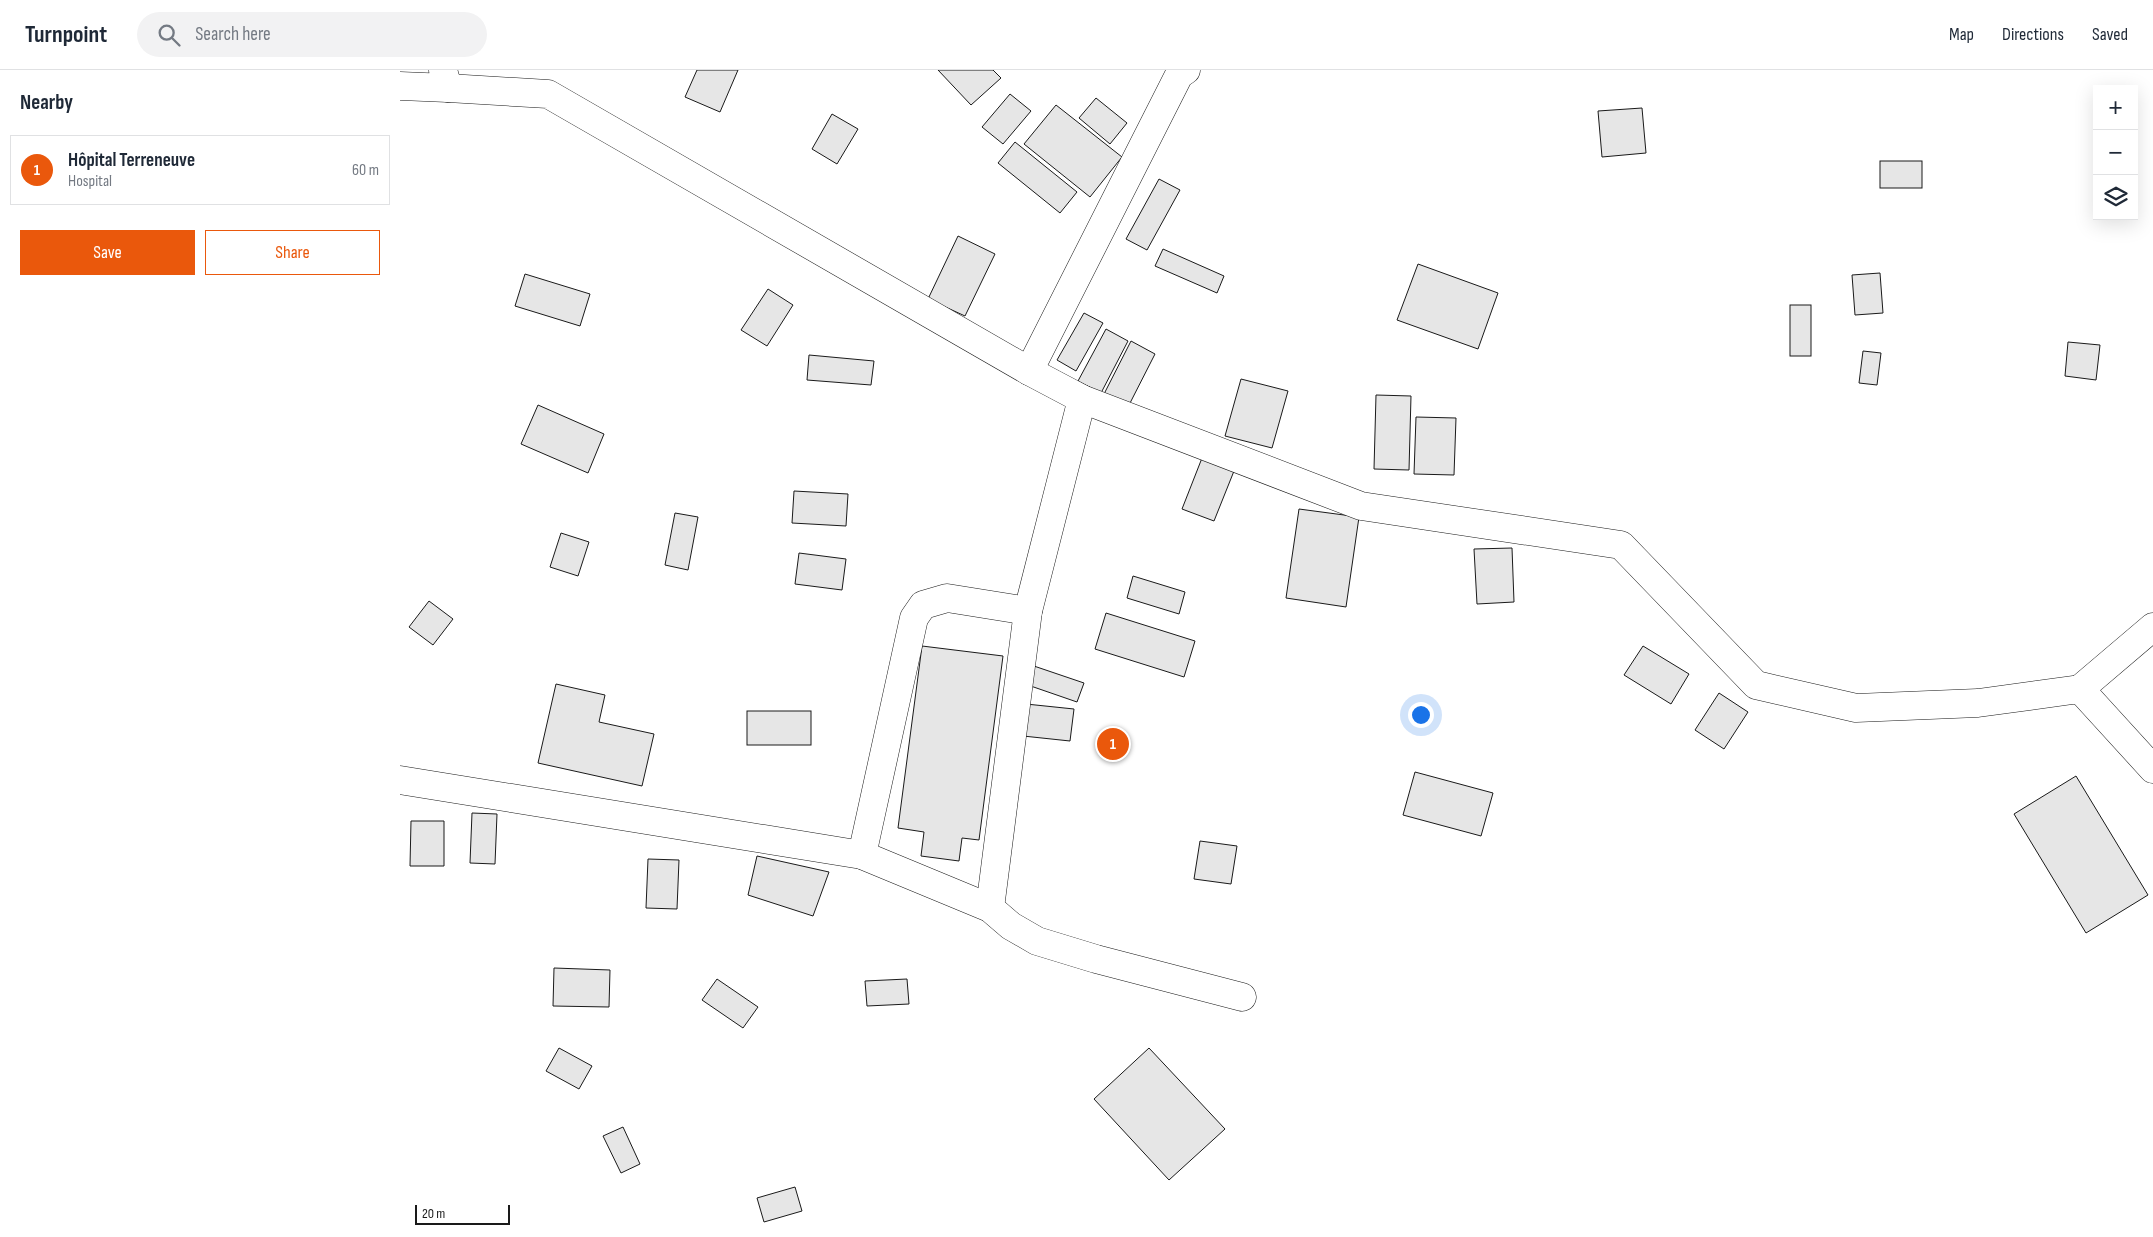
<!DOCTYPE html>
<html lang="en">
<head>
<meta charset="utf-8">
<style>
	body { margin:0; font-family:"Sofia Sans Condensed",sans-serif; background:#f2f2f3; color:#1f2937 }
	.controls { position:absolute; right:15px; top:15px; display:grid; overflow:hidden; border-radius:0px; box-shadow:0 5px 20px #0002 }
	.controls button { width:45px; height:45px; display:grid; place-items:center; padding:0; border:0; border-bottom:1px solid #e0e1e3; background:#fff; color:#1f2937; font:25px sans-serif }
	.scale { position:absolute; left:15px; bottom:12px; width:95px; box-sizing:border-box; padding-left:5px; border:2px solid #1a1a1a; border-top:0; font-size:14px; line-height:18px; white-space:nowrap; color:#1a1a1a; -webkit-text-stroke:4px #fff; paint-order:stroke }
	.you { position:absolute; left:1020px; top:644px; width:18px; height:18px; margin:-12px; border:4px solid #fff; border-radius:50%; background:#1a73e8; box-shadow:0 0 0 8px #1a73e833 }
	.badge { display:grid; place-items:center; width:32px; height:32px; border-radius:50%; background:#ea580c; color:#fff; font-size:16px; font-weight:700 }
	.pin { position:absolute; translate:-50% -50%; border:2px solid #fff; box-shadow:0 1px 5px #0006 }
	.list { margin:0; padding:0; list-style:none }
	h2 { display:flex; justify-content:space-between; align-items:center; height:65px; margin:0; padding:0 20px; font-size:21px }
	h2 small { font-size:16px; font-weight:400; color:#747a83 }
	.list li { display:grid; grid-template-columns:32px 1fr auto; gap:15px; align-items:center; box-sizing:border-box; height:70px; margin:0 10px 10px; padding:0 10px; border:1px solid #e0e1e3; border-radius:0px }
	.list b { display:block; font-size:19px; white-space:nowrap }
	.list p { margin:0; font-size:16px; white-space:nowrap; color:#747a83 }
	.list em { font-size:16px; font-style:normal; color:#747a83 }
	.actions { display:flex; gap:10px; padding:15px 20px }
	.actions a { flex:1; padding:11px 0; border:1px solid #ea580c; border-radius:0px; text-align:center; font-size:18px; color:#ea580c }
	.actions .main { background:#ea580c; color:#fff }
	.icon { flex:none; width:28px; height:28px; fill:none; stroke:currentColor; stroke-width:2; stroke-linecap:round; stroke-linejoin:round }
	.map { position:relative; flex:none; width:1753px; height:1167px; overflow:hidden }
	header { display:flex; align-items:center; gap:30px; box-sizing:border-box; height:70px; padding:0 25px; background:#fff; border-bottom:1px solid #e0e1e3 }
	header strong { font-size:24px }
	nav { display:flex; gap:28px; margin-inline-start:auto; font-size:18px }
	.search { width:350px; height:45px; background:#f2f2f3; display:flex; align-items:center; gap:12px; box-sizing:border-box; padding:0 18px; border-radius:28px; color:#747a83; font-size:19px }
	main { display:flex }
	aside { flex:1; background:#fff }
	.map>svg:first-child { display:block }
	.building { fill:#e6e6e6; stroke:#1a1a1a }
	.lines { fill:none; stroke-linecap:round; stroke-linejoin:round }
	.street-casing { stroke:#1a1a1a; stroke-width:29 }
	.secondary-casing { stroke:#1a1a1a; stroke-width:29 }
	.street { stroke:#fff; stroke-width:28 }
	.secondary { stroke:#fff; stroke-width:28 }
</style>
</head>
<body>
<header>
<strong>Turnpoint</strong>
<div class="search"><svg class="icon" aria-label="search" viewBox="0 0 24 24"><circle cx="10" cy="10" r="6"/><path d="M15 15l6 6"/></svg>Search here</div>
<nav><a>Map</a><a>Directions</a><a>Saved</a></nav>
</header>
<main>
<aside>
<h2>Nearby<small></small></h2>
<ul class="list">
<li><span class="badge">1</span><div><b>Hôpital Terreneuve</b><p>Hospital</p></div><em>60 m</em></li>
</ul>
<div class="actions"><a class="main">Save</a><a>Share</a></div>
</aside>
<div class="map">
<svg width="1753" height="1167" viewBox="0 0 1753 1167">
	<rect width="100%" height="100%" fill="#fff"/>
	<g class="building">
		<polygon points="297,0 338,0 320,42 285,27"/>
		<polygon points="538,0 593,0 601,8 571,35"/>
		<polygon points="610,24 631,41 603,74 582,57"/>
		<polygon points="696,28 727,53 710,74 679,48"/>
		<polygon points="656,35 722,87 690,127 624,74"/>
		<polygon points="1242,38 1246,83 1202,87 1198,41"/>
		<polygon points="432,44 458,59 437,94 412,79"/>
		<polygon points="615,72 677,122 660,143 598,93"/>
		<rect x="1480" y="91" width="42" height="27"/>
		<polygon points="759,109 780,120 747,180 726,169"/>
		<polygon points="558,166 595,184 565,246 528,229"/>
		<polygon points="763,179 824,206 817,223 755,196"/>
		<polygon points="1018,194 1098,223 1078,279 997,250"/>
		<polygon points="1480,203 1483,243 1455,245 1452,205"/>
		<polygon points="125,204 190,224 180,256 115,236"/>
		<polygon points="368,219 393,235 367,276 341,260"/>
		<rect x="1390" y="235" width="21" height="51"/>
		<polygon points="684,243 703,253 676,301 657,290"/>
		<polygon points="706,259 728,271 701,323 678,311"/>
		<polygon points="731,271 755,284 728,337 704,324"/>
		<polygon points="1668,272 1700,275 1696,310 1665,306"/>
		<polygon points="1463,281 1481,283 1477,315 1459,313"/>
		<polygon points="409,285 474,291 471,315 407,310"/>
		<polygon points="841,309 888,321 872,378 825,366"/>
		<polygon points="976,325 1011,326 1009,400 974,399"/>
		<polygon points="138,335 204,364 188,403 121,374"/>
		<polygon points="1016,347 1056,348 1054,405 1014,404"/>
		<polygon points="802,388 834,401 814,451 782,439"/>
		<polygon points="394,421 448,424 446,456 392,453"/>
		<polygon points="899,439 959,447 946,537 886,528"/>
		<polygon points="275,443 298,447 288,500 265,495"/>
		<polygon points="161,463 189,472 178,506 150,497"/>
		<polygon points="1112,478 1114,532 1077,534 1074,479"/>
		<polygon points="399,483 446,489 442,520 395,514"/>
		<polygon points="733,506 785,522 779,544 727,528"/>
		<polygon points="29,531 53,549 33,575 9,557"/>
		<polygon points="706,543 795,571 784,607 695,579"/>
		<polygon points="522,576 603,586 579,770 562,768 559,791 521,786 524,762 498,758"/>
		<polygon points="1243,576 1289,604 1271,634 1224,605"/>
		<polygon points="628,594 684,613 677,632 622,613"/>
		<polygon points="156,614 205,625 199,652 254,664 242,716 138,693"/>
		<polygon points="1319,623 1348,642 1324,679 1295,660"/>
		<polygon points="626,634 674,639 670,671 623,666"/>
		<rect x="347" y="641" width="64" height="34"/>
		<polygon points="1015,702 1093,723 1081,766 1003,745"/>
		<polygon points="1676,706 1748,825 1686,863 1614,744"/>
		<polygon points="72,743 97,744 95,794 70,793"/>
		<polygon points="11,751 44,751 44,796 10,796"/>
		<polygon points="800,771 837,776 831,814 794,809"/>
		<polygon points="357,786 429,802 413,846 348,825"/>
		<polygon points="248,789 279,790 277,839 246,838"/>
		<polygon points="154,898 210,900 209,937 153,936"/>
		<polygon points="317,909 358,937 343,958 302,930"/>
		<polygon points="507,909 509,934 467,936 465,911"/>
		<polygon points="159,978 192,996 179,1019 146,1001"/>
		<polygon points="749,978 825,1059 769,1110 694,1029"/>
		<polygon points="223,1057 240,1094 221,1103 203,1066"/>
		<polygon points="395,1117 402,1141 364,1152 357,1128"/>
	</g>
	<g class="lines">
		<g class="street-casing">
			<g id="street">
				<polyline points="48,18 148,24 629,301 682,329 961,436 1221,475 1356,615 1456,638 1578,633 1680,619 1753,699"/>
				<polyline points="629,301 779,5 786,0"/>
				<polyline points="1680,619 1753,557"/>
				<polyline points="0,710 462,785 590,838 611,856 637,871 696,889 842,927"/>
				<polyline points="462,785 514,548 523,535 547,528 628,541"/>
				<polyline points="590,838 628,541 682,329"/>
			</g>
		</g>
		<g class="secondary-casing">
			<polyline id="secondary" points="0,16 48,18 43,0"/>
		</g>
		<use href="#street" class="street"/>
		<use href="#secondary" class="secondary"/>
	</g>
</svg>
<div class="controls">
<button>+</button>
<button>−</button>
<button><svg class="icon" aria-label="layers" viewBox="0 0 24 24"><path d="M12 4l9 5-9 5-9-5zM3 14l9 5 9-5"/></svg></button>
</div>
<div class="scale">20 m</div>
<div class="you"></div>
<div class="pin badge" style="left:713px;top:674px">1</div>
</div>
</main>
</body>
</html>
